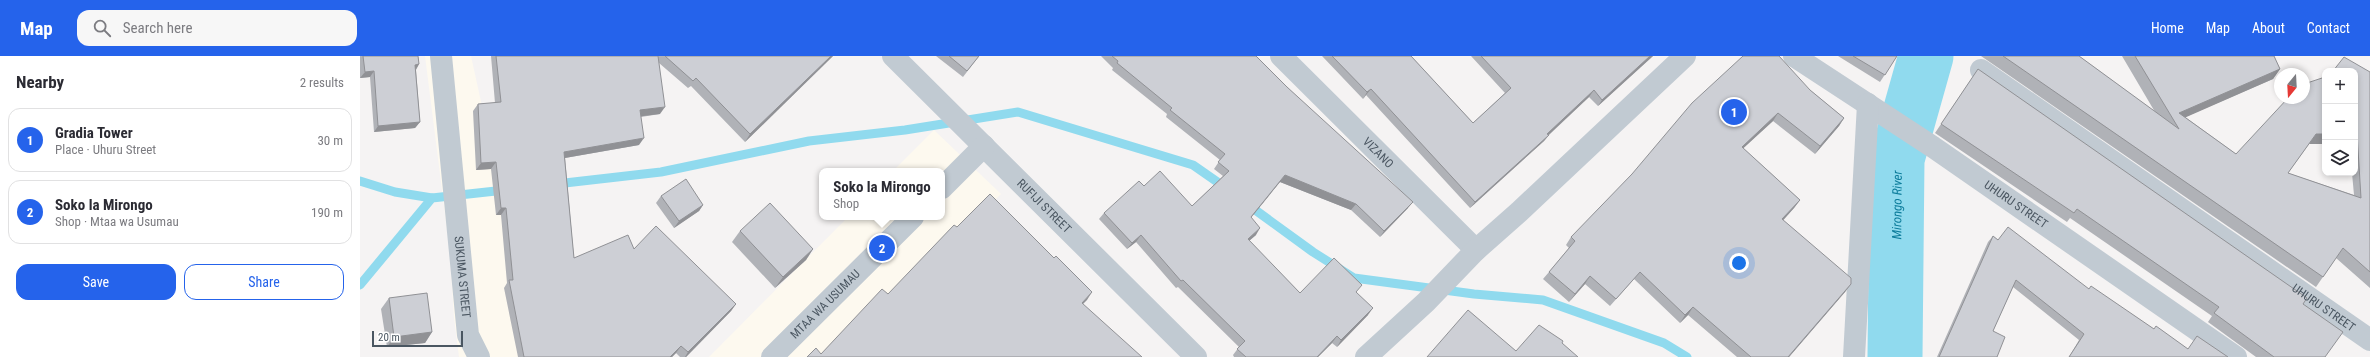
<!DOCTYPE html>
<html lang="en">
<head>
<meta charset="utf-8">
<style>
	body { margin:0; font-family:"Roboto Condensed",sans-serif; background:#f7f7f7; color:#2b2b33 }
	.controls { position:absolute; right:12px; top:12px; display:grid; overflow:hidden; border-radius:8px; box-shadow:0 2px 6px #0003 }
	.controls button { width:36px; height:36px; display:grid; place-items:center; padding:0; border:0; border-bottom:1px solid #e1e1e2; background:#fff; color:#2b2b33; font:20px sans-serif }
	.compass { position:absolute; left:1914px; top:12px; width:36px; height:36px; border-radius:50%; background:#fff; box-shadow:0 2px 6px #0003; rotate:198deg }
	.scale { position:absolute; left:12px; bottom:10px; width:91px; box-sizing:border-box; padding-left:4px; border:2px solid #4a5661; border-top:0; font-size:11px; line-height:14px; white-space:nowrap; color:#4a5661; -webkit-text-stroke:3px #fff; paint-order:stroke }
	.you { position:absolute; left:1379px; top:207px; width:14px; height:14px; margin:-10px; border:3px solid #fff; border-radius:50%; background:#1a73e8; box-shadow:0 0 0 6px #1a73e833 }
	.badge { display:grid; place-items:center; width:26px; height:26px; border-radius:50%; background:#2563eb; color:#fff; font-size:13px; font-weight:700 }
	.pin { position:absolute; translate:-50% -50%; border:2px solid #fff; box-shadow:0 1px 4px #0006 }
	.popup { position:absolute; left:459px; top:112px; width:126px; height:52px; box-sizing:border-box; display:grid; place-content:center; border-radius:8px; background:#fff; filter:drop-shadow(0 1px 3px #0005); font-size:13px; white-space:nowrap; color:#7c7c81 }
	.popup b { font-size:15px; color:#2b2b33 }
	.popup::after { content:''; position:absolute; left:50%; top:100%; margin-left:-8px; border:8px solid transparent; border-top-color:#fff }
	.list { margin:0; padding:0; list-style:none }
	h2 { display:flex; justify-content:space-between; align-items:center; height:52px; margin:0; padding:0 16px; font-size:17px }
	h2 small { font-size:13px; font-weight:400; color:#7c7c81 }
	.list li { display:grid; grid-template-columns:26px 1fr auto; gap:12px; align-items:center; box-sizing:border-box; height:64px; margin:0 8px 8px; padding:0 8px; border:1px solid #e1e1e2; border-radius:12px }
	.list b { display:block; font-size:15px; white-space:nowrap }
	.list p { margin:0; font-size:13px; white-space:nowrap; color:#7c7c81 }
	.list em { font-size:13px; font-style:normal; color:#7c7c81 }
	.actions { display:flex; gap:8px; padding:12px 16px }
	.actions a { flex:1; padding:9px 0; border:1px solid #2563eb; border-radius:12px; text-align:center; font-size:14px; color:#2563eb }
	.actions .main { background:#2563eb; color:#fff }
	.icon { flex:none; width:22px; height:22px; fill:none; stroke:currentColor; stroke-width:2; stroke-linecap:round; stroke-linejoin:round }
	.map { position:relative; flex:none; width:2010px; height:301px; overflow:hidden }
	header { display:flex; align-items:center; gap:24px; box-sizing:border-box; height:56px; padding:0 20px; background:#2563eb; color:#fff }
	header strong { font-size:19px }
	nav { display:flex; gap:22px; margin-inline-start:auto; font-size:14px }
	.search { width:280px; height:36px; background:#f7f7f7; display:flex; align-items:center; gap:10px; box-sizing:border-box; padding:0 14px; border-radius:12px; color:#7c7c81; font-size:15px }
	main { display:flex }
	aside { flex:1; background:#fff }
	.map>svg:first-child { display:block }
	.commercial { fill:#fdf9ef }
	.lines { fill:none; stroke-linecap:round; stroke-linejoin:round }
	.stream { stroke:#90daee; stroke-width:9 }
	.river { stroke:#90daee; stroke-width:55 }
	.minor { stroke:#c1cad2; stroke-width:22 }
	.wall { fill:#b0b2b7 }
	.shaded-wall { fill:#909195 }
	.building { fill:#cdcfd5; stroke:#909195 }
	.labels { text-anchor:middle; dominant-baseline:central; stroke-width:3.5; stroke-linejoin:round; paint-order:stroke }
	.street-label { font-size:12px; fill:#4a5661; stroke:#fff }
	.water-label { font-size:13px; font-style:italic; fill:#0c7c9b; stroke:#fff }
</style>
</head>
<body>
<header>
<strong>Map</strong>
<div class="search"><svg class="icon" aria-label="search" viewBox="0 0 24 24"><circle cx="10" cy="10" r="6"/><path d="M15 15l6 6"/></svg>Search here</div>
<nav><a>Home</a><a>Map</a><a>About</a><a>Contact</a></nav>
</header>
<main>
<aside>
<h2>Nearby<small>2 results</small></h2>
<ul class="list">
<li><span class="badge">1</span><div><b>Gradia Tower</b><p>Place · Uhuru Street</p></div><em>30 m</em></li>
<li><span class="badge">2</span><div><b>Soko la Mirongo</b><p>Shop · Mtaa wa Usumau</p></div><em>190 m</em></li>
</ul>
<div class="actions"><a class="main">Save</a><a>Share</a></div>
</aside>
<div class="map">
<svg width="2010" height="301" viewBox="0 0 2010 301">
	<rect width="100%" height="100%" fill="#f5f3f3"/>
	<g class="commercial">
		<polygon points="65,0 111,0 161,228 198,301 99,301 94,262 90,197"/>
		<polygon points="574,74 641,138 532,246 587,301 349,301 488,161 582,161 582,115 533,115"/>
	</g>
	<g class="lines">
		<g class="stream">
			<polyline points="0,125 35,136 72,142"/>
			<polyline points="196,128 301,116 449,85 545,74 658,56 833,109 866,132"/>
			<polyline points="887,148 953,196 994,222 1114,238 1183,244 1304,287 1327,301"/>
			<polyline points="0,229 72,142 145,134"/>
		</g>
		<path class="river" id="s1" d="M1535 301 1537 103 1566 0"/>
		<g class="minor">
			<path id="s2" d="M81 0 108 279 119 301"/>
			<path id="s3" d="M533 0 836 301"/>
			<path id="s4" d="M921 0 1116 194"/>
			<path id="s5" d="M1434 0 1573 91 1876 301"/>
			<path id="s6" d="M1621 14 2010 284"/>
			<polyline points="582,132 624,90"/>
			<path id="s7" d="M412 301 553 161"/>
			<polyline points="1006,301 1066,246 1116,194 1159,156 1325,0"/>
			<polyline points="1494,301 1508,48"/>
		</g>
	</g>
	<g class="wall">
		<polygon points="0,0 58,0 59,8 56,14 60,66 55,72 14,76 10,21 0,22"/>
		<polygon points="131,0 473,0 385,86 331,30 328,32 299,7 300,58 281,61 279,89 205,102 214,202 274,193 376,248 371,255 326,301 320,301 316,297 312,301 158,301 144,232 147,227 141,159 136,159 131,113 116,114 113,55 118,48 135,47"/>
		<polygon points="576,0 619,0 603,21"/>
		<polygon points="741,0 896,0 1048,152 1020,181 991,154 920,126 891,161 896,179 889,185 940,237 997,237 1008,259 977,291 972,287 958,301 874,301 873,299 879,291 818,231 816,232 776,186 767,193 739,163 744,157 784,130 832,150 863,120 854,113 860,104 806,61 807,58 752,14 753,12"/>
		<polygon points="962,0 1051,0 1113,67 1145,37 1111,0 1293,0 1238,50 1229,41 1189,79 1184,85 1110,152 1006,39 1003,43"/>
		<polygon points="1478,0 1537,0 1520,26"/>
		<polygon points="1621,0 1719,0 1795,56 1762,0 1914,0 1920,13 1913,23 1825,61 1876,98 1965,21 1965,88 1949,88 1928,117 1994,139 1992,117 1995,117 1995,15 2010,16 2010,232 1976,202 1956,231"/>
		<polygon points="1612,22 1943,248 1965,301 1896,301 1848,266 1852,260 1710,162 1707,166 1575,77"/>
		<polygon points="1450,34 1484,62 1479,70 1455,98 1413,65 1383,92 1440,144 1434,152 1423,164 1491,228 1485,236 1429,301 1377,301 1328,259 1320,267 1274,223 1250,250 1225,228 1209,246 1183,223 1189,216 1209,192 1206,189 1211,181"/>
		<polygon points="301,140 343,149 339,155 314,172 296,147"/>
		<polygon points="380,175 453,193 446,204 415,232 372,186"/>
		<polygon points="1633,180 1638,184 1729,233 1794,273 1828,293 1868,301 1709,301 1719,284 1653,231 1633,275 1637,301 1577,301 1628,186"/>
		<polygon points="29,242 72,276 65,287 27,291 21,253"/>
	</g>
	<g class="shaded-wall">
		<polygon points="471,0 473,0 385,86 390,78"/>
		<polygon points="1290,0 1293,0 1238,50 1242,44"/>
		<polygon points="59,8 55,15 55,9"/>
		<polygon points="1920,13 1913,23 1815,66 1819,57"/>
		<polygon points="14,15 10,21 0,22 5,16"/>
		<polygon points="1011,33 1006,39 1003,43 1007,36"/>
		<polygon points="1234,34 1229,41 1183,84 1187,78"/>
		<polygon points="305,51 300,58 275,61 280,54"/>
		<polygon points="1418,57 1413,65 1376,99 1382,91"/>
		<polygon points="1484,62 1479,70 1455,98 1460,90"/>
		<polygon points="60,66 55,72 14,76 18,70"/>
		<polygon points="1956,78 1965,78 1965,88 1949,88"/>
		<polygon points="1189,79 1184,85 1110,152 1115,146"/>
		<polygon points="284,82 279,89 199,103 204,96"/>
		<polygon points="136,106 131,113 116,114 121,107"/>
		<polygon points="925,119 996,148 991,154 920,126 886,168 891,161"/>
		<polygon points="1440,144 1434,152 1417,171 1422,163"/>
		<polygon points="1053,146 1048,152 1020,181 1024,175"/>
		<polygon points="343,149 339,155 314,172 319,165"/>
		<polygon points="141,152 146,152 141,159 136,159"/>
		<polygon points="900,172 896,179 883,190 888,183"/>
		<polygon points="781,179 776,186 767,193 772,187"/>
		<polygon points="453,193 446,204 415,232 423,221"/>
		<polygon points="1230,220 1225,228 1209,246 1215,238"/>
		<polygon points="1491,228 1485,236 1429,301 1428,301"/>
		<polygon points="732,236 727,244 717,254 722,247"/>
		<polygon points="376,248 371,255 326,301 325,301 328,296"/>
		<polygon points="1333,251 1328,259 1320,267 1325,259"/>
		<polygon points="1013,252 1008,259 977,291 981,284"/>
		<polygon points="72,276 65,287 27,291 34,281"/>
		<polygon points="977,280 972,287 958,301 957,301"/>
		<polygon points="321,290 316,297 312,301 310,301"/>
	</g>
	<g class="building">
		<polygon points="3,0 58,0 59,8 55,9 60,66 18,70 14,15 5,16"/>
		<polygon points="136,0 298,0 305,51 280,54 284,82 204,96 214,202 268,179 274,193 296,170 376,248 328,296 321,290 310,301 164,301 149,224 153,224 146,152 141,152 136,106 121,107 118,48 141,46"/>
		<polygon points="305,0 471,0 390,78 336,22 333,25"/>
		<polygon points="589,0 619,0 607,15"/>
		<polygon points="752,0 896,0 927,31 1053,146 1024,175 996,148 925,119 891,161 900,172 888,183 940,237 974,202 1002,229 996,236 1013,252 981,284 977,280 957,301 886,301 877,293 885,285 823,224 821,225 781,179 772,187 744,157 779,125 784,130 800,115 832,150 869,115 858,106 865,98 810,54 812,52 757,7 758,5"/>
		<polygon points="972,0 1051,0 1113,67 1151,32 1121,0 1290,0 1242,44 1234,34 1187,78 1189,79 1115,146 1011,33 1007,36"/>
		<polygon points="1383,0 1419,0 1450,34 1484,62 1460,90 1418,57 1382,91 1440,144 1422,163 1491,222 1491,228 1428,301 1391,301 1333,251 1325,259 1280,216 1256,243 1230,220 1215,238 1189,216 1215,185 1211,181 1272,118 1332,47"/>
		<polygon points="1493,0 1537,0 1525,19"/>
		<polygon points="1643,0 1719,0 1819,73 1775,0 1914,0 1920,13 1819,57 1876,98 1928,42 1944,42 1944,28 1965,21 1965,78 1956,78 1928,117 2001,142 1997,77 1995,77 1995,15 1973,15 1984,1 2010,16 2010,216 1983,192 1963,221"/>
		<polygon points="1618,13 1947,242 1943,248 1983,276 1965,301 1914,301 1854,257 1859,251 1717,153 1714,157 1581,68"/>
		<polygon points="326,123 343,149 319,165 301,140"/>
		<polygon points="630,138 694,202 696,200 732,236 722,247 782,301 447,301 456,292 461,298 522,233 528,238 594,169 597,171"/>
		<polygon points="410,147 453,193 423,221 380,175"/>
		<polygon points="1648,171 1729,233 1731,230 1794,273 1796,270 1828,293 1837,280 1868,301 1709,301 1724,278 1656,224 1633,275 1645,281 1637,301 1579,301 1633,180 1638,184"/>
		<polygon points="67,237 72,276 34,281 29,242"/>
		<polygon points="1108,254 1156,295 1179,269 1203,285 1202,287 1218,301 1067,301"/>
	</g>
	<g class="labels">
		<g class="street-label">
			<text stroke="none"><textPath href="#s4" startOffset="137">VIZANO</textPath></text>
			<text stroke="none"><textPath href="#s5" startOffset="267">UHURU STREET</textPath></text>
			<text stroke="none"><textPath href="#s3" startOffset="213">RUFIJI STREET</textPath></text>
			<text stroke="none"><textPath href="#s2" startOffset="222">SUKUMA STREET</textPath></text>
			<text stroke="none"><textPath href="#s7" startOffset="75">MTAA WA USUMAU</textPath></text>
			<text stroke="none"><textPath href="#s6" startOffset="417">UHURU STREET</textPath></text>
		</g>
		<g class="water-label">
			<text stroke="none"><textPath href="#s1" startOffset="152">Mirongo River</textPath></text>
		</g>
	</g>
</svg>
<div class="controls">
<button>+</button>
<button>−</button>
<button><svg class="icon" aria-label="layers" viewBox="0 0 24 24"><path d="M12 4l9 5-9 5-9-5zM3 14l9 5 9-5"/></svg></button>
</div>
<svg class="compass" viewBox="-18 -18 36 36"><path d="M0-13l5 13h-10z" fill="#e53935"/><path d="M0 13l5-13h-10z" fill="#7c7c81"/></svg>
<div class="scale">20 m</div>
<div class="you"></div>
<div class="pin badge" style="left:1374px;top:56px">1</div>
<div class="pin badge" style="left:522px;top:192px">2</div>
<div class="popup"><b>Soko la Mirongo</b>Shop</div>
</div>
</main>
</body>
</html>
